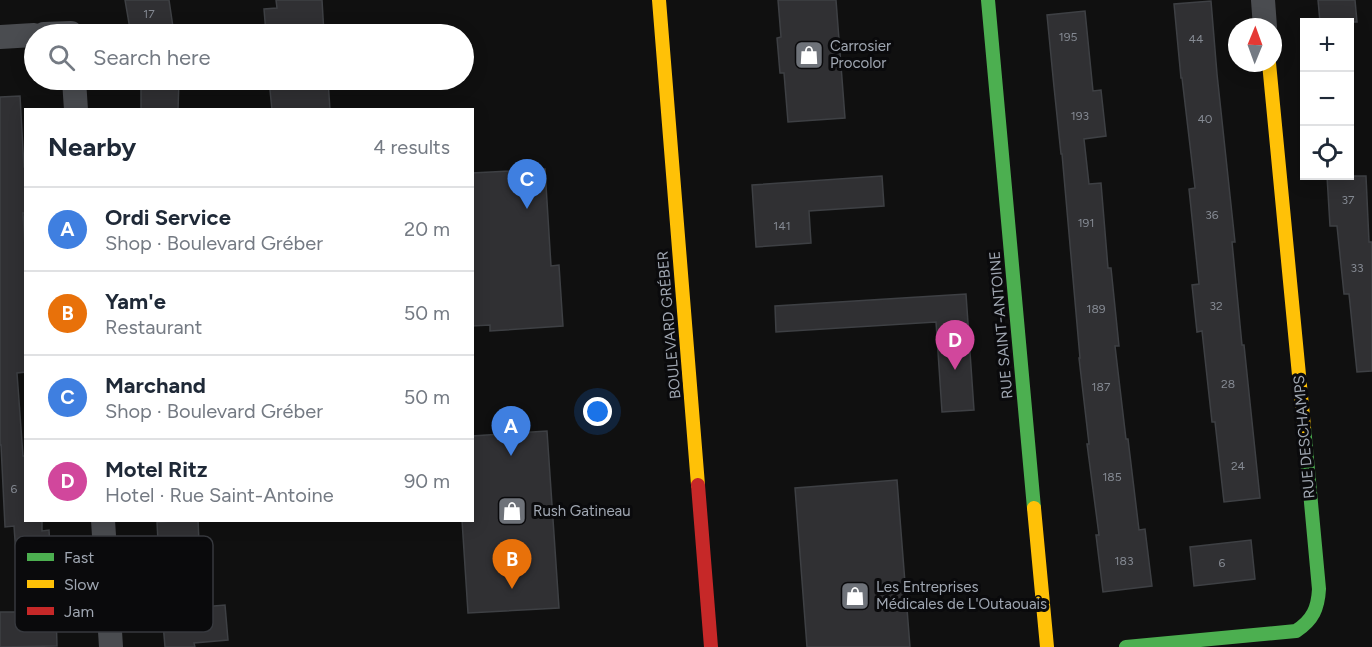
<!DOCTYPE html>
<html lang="en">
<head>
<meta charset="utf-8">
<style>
	body { margin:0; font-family:Figtree,sans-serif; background:#f2f2f3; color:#1f2937 }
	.controls { position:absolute; right:18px; top:18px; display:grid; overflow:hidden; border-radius:0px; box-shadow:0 3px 15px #0003 }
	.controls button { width:54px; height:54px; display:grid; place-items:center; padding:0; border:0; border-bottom:2px solid #e0e1e3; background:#fff; color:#1f2937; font:30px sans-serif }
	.compass { position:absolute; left:1228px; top:18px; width:54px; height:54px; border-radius:50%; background:#fff; box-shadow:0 3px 15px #0003; rotate:1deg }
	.you { position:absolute; left:598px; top:412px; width:21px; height:21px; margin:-15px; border:4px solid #fff; border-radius:50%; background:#1a73e8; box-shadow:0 0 0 9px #1a73e833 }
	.badge { display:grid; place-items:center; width:39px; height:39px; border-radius:50%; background:#6e7279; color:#fff; font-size:20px; font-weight:700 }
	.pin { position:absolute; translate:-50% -50px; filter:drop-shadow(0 2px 3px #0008) }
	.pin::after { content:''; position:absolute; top:32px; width:21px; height:18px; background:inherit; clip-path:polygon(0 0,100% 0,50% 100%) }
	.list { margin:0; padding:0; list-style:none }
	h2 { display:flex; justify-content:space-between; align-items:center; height:78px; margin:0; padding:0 24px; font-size:26px }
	h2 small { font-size:20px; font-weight:400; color:#747a83 }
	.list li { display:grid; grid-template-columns:39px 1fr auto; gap:18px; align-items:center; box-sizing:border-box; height:84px; padding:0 24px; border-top:2px solid #e0e1e3 }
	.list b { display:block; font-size:22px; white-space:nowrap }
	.list p { margin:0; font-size:20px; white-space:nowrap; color:#747a83 }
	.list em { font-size:20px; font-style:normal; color:#747a83 }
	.icon { flex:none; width:33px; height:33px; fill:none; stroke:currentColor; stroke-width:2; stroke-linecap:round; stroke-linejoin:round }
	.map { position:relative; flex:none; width:1372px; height:647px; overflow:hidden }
	.search { position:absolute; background:#fff; box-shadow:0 3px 15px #0003; left:24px; top:24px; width:450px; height:66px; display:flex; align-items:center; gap:15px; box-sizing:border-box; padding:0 21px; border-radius:33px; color:#747a83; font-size:22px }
	.panel { position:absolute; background:#fff; box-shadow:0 3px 15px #0003; left:24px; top:108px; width:450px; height:414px; border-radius:0px }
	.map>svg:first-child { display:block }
	.building { fill:#303033; stroke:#3e4044; stroke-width:1.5 }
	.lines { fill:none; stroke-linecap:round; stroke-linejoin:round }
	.street { stroke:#4a4c50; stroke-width:24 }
	.fast { stroke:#4caf50; stroke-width:14 }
	.slow { stroke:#ffc107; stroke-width:14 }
	.jam { stroke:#c62828; stroke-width:14 }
	.labels { text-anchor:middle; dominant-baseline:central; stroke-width:6; stroke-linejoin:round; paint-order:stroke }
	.number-label { font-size:12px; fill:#848992 }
	.poi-label { font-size:15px; fill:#a0a7b2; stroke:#0a0a0c; text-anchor:start }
	.street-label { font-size:15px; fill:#a0a7b2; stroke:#0a0a0c }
	.key { fill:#0a0a0c; stroke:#37393e; stroke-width:1.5 }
	.key-label { font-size:16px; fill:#a0a7b2 }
</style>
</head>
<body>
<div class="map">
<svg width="1372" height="647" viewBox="0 0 1372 647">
	<rect width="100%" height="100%" fill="#101010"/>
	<g class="building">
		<polygon points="125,0 169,0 174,34 136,34 135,28 130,29"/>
		<polygon points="276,0 322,0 324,34 266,34 264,9 277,8"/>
		<polygon points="778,0 836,0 845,118 788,122 784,73 780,73 777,38 781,37"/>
		<polygon points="1318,0 1355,0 1357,22 1320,22"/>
		<polygon points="1211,1 1217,74 1235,242 1232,242 1242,345 1244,345 1260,498 1224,502 1215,422 1212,422 1202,331 1197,332 1192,285 1199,284 1189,189 1195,188 1182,78 1181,78 1174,4"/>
		<polygon points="1085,11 1093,91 1101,90 1106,136 1084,139 1089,184 1101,183 1108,268 1111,268 1119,346 1115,346 1126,439 1128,439 1139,530 1145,529 1152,586 1103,592 1096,535 1099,535 1087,444 1089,444 1079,358 1080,358 1062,154 1061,154 1054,87 1047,15"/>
		<polygon points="141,80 179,80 178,110 141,110"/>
		<polygon points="269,80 328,80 330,110 272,110"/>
		<polygon points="20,96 24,167 26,167 26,213 23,213 26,264 26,372 17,373 23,456 26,456 26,520 42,520 42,531 49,530 54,610 56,610 57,646 0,647 0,612 20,612 14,526 5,527 1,445 0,445 0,97"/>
		<polygon points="545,169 551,266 559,265 563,326 490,331 490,325 472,326 472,173"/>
		<polygon points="882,176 884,206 809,211 811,243 756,247 752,185"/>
		<polygon points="1327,176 1366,176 1369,242 1372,242 1372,371 1357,372 1349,294 1344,294 1337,226 1330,226"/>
		<polygon points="966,294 974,410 942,412 936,322 776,332 775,306"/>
		<polygon points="547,431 559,608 468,613 462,520 472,520 472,436"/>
		<polygon points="897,480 910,647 807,647 795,488"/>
		<polygon points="198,520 202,607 225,605 228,640 194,643 195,647 165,647 161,599 157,522"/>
		<polygon points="1251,540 1255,579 1194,586 1190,547"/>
	</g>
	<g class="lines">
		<g class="street">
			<polyline points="1263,0 1265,27"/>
			<polyline points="44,34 71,33 71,34"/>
			<polyline points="0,37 34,35"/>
			<polyline points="74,80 76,110"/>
			<polyline points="103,520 111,647"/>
		</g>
		<g class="fast">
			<polyline points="988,0 1034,508"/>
			<path d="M1126 647 1296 631C1313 620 1318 608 1319 589L1304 427"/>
		</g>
		<g class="slow">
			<polyline points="659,0 698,485"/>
			<polyline points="1269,63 1304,427"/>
			<polyline points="1034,508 1047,647"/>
		</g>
		<polyline class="jam" points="698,485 711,647"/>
	</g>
	<defs>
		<g id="shop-square" transform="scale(1.5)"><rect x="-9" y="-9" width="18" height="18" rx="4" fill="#6e7279" stroke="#0a0a0c"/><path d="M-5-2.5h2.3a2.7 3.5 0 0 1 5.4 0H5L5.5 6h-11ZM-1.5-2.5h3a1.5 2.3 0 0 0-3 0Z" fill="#fff"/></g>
	</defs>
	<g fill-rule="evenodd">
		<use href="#shop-square" x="809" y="55"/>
		<use href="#shop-square" x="512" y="511"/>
		<use href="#shop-square" x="855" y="596"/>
	</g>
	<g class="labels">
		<g class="number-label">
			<text x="149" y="14">17</text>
			<text x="1068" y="37">195</text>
			<text x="1196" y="39">44</text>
			<text x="1080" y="116">193</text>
			<text x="1205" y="119">40</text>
			<text x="1348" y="200">37</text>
			<text x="1212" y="215">36</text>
			<text x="1086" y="223">191</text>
			<text x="782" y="226">141</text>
			<text x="1357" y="268">33</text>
			<text x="1216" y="306">32</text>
			<text x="1096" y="309">189</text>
			<text x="1228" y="384">28</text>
			<text x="1101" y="387">187</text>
			<text x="1238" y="466">24</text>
			<text x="1112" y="477">185</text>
			<text x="14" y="489">6</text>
			<text x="1124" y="561">183</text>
			<text x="1222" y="563">6</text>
		</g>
		<g class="poi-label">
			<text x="830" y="46">Carrosier<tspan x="830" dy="17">Procolor</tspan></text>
			<text x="533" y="511">Rush Gatineau</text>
			<text x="876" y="587">Les Entreprises<tspan x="876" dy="17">Médicales de L'Outaouais</tspan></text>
		</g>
		<g class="street-label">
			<text transform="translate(669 325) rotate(-95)">BOULEVARD GRÉBER</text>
			<text transform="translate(1001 325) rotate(-95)">RUE SAINT-ANTOINE</text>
			<text transform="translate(1304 437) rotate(-95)">RUE DESCHAMPS</text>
		</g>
	</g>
	<rect x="15" y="536" width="198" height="96" rx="9" class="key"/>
	<rect x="27" y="553" width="27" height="8" fill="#4caf50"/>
	<rect x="27" y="580" width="27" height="8" fill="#ffc107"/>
	<rect x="27" y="607" width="27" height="8" fill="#c62828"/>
	<g class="key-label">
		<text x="64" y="563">Fast</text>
		<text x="64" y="590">Slow</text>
		<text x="64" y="617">Jam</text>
	</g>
</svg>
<div class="controls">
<button>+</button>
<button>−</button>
<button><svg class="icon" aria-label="locate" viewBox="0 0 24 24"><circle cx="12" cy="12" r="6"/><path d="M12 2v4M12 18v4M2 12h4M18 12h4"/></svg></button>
</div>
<svg class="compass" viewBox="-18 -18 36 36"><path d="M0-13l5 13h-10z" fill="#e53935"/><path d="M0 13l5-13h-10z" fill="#747a83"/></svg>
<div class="you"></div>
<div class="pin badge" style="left:511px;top:456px;background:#3f7fe0">A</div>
<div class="pin badge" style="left:512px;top:589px;background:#e8710a">B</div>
<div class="pin badge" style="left:527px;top:209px;background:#3f7fe0">C</div>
<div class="pin badge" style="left:955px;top:370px;background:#d1479c">D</div>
<div class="search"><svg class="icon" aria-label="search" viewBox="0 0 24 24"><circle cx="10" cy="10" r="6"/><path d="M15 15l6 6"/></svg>Search here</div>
<section class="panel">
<h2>Nearby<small>4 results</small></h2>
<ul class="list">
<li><span class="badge" style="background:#3f7fe0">A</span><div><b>Ordi Service</b><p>Shop · Boulevard Gréber</p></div><em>20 m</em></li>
<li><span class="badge" style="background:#e8710a">B</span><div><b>Yam'e</b><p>Restaurant</p></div><em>50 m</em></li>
<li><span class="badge" style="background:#3f7fe0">C</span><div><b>Marchand</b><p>Shop · Boulevard Gréber</p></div><em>50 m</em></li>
<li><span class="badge" style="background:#d1479c">D</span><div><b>Motel Ritz</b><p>Hotel · Rue Saint-Antoine</p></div><em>90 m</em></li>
</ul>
</section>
</div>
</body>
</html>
